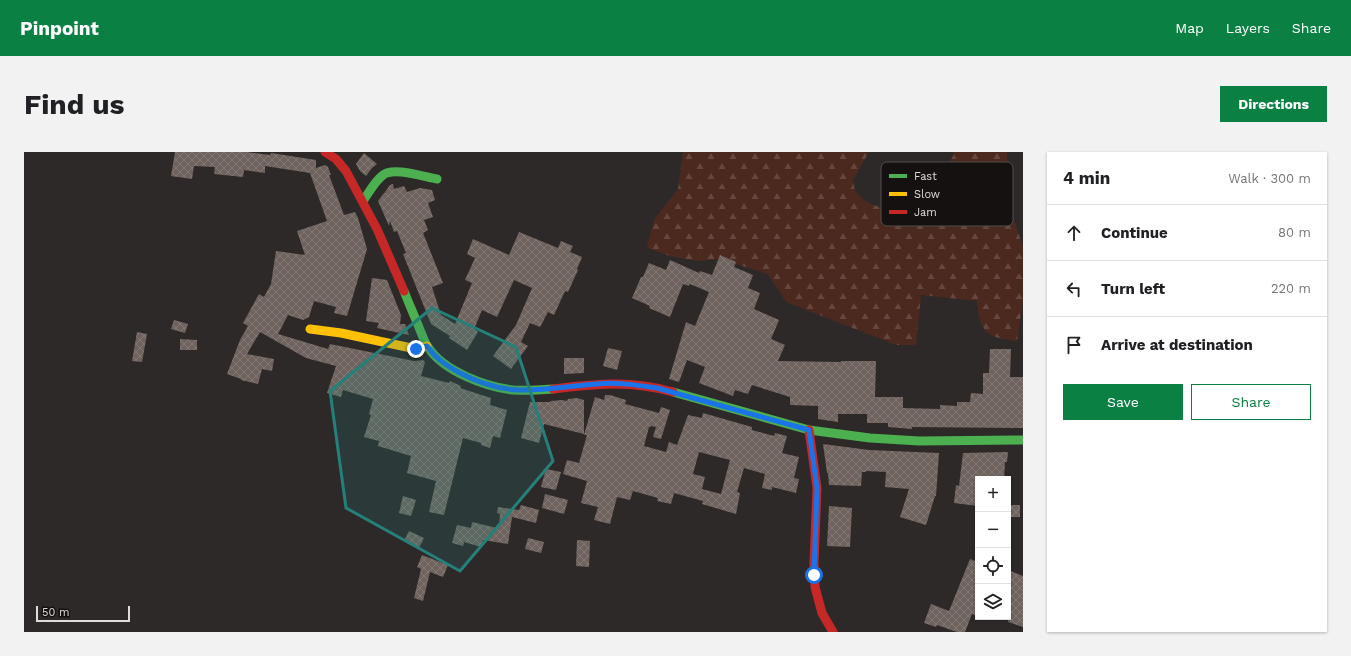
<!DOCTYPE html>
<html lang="en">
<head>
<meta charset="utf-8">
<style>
	body { margin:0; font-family:"Work Sans",sans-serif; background:#f2f2f2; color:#202124 }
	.controls { position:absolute; right:12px; bottom:12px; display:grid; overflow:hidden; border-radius:0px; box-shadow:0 1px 3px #0004 }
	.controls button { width:36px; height:36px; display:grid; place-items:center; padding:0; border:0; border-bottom:1px solid #e0e0e0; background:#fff; color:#202124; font:20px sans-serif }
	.scale { position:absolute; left:12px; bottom:10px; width:94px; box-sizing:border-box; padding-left:4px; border:2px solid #e1dbda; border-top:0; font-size:11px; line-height:14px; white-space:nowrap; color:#e1dbda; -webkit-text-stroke:3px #151110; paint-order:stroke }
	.stop { position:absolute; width:12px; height:12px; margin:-9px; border:3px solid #1a73e8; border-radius:50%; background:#fff }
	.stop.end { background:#1a73e8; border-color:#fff; box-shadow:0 1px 4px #0008 }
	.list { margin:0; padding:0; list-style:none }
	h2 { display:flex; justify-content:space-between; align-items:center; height:52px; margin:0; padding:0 16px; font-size:17px }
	h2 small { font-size:13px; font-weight:400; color:#757577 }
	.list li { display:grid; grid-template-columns:26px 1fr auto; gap:12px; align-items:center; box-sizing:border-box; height:56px; padding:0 16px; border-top:1px solid #e0e0e0 }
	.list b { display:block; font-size:15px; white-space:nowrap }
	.list em { font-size:13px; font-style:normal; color:#757577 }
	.actions { display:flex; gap:8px; padding:12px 16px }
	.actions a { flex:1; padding:9px 0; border:1px solid #0b8043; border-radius:0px; text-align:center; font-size:14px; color:#0b8043 }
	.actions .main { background:#0b8043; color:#fff }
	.icon { flex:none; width:22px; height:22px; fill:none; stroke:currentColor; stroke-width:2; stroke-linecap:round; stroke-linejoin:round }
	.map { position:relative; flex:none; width:999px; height:480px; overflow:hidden; border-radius:0px }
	header { display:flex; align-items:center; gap:24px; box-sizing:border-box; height:56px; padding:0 20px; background:#0b8043; color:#fff }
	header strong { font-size:19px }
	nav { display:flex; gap:22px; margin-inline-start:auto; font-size:14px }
	.intro { display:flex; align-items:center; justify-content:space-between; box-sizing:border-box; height:96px; padding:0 24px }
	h1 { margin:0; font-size:28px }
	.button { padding:10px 18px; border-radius:0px; background:#0b8043; color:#fff; font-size:14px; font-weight:700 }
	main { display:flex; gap:24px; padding:0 24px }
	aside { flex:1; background:#fff; border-radius:0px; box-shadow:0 1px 3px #0004 }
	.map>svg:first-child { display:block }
	.forest { fill:url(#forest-firs) }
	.building { fill:url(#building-cross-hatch); fill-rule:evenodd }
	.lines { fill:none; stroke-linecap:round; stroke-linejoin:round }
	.fast { stroke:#4caf50; stroke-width:9 }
	.slow { stroke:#ffc107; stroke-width:9 }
	.jam { stroke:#c62828; stroke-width:9 }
	.route { stroke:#1a73e8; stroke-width:5 }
	.marked { fill:#248079; fill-opacity:0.2; stroke:#248079; stroke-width:3; stroke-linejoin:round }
	.key { fill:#151110; stroke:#524e4d; stroke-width:1 }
	.key-label { font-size:11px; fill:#e1dbda }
</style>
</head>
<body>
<header>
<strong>Pinpoint</strong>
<nav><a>Map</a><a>Layers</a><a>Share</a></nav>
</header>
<div class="intro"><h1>Find us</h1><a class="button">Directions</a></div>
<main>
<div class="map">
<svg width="999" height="480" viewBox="0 0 999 480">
	<defs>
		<pattern id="forest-firs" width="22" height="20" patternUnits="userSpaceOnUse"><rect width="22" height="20" fill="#4b291f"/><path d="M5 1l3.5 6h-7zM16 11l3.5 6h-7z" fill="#65473f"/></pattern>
		<pattern id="building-cross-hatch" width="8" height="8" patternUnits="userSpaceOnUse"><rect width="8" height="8" fill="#6e635f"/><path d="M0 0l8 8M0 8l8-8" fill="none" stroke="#827975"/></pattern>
	</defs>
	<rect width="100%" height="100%" fill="#2d2928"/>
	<path class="forest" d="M659 0H845L829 28C830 32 830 37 832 40 840 52 864 61 877 53 880 51 882 46 885 44 903 26 917 28 930 2L929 0H983L984 50 999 95V148L993 189C962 185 956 182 953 149L897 143 892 193H872L762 150 744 122 696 107 673 109 646 104 626 97 623 94 631 66 654 37Z"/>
	<g class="building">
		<polygon points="151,0 222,0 246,3 247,1 292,8 292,16 301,13 304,15 307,23 305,23 320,63 331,60 334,66 343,97 323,164 310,161 312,155 290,149 285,165 279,168 264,163 254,182 304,197 306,192 390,209 399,208 401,210 397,224 425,231 426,229 437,234 436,236 467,246 466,253 483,258 476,286 469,284 466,296 457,293 457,291 439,286 420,363 405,360 412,329 383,321 387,304 354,294 355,289 340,285 347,263 345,262 349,247 319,238 317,245 303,241 312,214 282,206 236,180 223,202 250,207 248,219 238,217 234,232 217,228 217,227 203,222 216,188 224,174 219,171 235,142 240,145 247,132 252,99 281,103 273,79 303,69 286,21 241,14 241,21 220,18 219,25 190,22 191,15 170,14 168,27 147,24"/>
		<polygon points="340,1 353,12 348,16 342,24 336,19 332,12"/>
		<polygon points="369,32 370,37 380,34 383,40 396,36 408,38 411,48 404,51 409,65 400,68 404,78 399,81 419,131 408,135 417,163 431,172 448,131 441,128 451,106 443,102 449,87 485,103 495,80 534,96 537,89 549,94 546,100 558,105 553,117 554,118 544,140 541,139 530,163 524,160 516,175 506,171 497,190 504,194 487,217 469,204 492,173 508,136 490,128 473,165 458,158 450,177 454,180 443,198 425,186 426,184 407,172 379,102 382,101 373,79 370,80 366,69 365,74 354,49 360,41 362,40 361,40 366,33"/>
		<polygon points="696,103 712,110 710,115 729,123 724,136 736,141 730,157 755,168 747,187 761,193 754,209 817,210 817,209 852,209 851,245 879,245 879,256 916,257 916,253 933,254 933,250 946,250 947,241 959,242 959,221 965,221 966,197 987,197 986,225 999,225 999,276 888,275 888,277 864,275 864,271 843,271 843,262 814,262 814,270 794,267 794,254 766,253 766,245 728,233 724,242 711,238 709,244 675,231 681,215 663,208 655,230 645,227 662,170 671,174 685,140 666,132 665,134 659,132 646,165 625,156 626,154 608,146 617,125 619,125 625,111 642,118 646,108 675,121 676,119 688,123"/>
		<polygon points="348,126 363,128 377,163 376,172 381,172 385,183 353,176 355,171 342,169"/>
		<polygon points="150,168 164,172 161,181 147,177"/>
		<polygon points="113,180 123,182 118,210 108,209"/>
		<polygon points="156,187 173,188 173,198 156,198"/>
		<polygon points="584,196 598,199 593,218 579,214"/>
		<polygon points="540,206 560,206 560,221 540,222"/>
		<path d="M581 243H586L602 248 601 252 635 261 637 255 646 258 637 287 629 285 632 275 627 274 626 275H625L620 294 642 300 645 290 653 293 664 263 678 266 679 261 728 275V278L750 284 751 281 763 284 758 301 775 305 770 326 775 327 772 341 748 335V338L738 336 741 322 720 316 713 340 716 341 712 362 678 352 679 349 650 341 647 352 633 349 634 346 609 339 606 348 593 345 586 372 570 368 574 355 557 351 563 329 539 322 543 308 555 311 563 283H560L571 245 580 248ZM675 300 706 308 697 342 678 337 681 325 669 322Z"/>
		<polygon points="553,246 560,248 560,282 520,272 515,291 497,286 506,250 526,250 527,249 538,248 543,249 544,247"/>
		<polygon points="799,292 845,298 915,301 912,344 911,344 902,373 876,365 885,337 861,335 862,320 842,319 842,320 838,320 837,334 805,333 804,321 803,321"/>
		<polygon points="984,300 983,310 981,310 980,327 954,327 954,354 930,351 932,333 935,334 939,301"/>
		<polygon points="522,317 537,320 532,338 517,335"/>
		<polygon points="521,342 544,348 540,362 518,356"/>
		<polygon points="379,344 392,348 387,364 375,361"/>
		<polygon points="497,353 515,358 512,371 488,365 484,392 459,388 457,395 440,390 439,394 428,391 433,373 447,376 448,370 473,376 474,373 475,373 476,362 473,361 474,355 495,358"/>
		<rect x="984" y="353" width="12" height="12"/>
		<polygon points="805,354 828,356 826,395 803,394"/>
		<polygon points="385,379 400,386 395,396 380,389"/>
		<polygon points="504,386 520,390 517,401 501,397"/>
		<polygon points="553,388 566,389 565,415 552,414"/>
		<polygon points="398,403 424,413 419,425 406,420 399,449 390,446 397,417 393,415"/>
		<polygon points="946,407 954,410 954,464 948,462 941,480 933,480 913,473 912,475 900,471 907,452 925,459"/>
		<polygon points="984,418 999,424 999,475 984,470"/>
	</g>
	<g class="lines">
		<g class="fast">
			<path d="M339 49C344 42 351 29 358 24 368 14 400 25 413 27"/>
			<path d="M380 139C385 152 391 165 396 178 399 184 400 190 404 195 419 219 462 235 489 238 502 239 516 238 529 237"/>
			<polyline points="649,240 785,278 846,286 895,289 999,288"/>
		</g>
		<polyline class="slow" points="286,177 317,181 392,197 403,194"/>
		<g class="jam">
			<polyline points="301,0 312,7 322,19 353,77 380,139"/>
			<path d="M529 237C573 232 605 228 649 240"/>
			<polyline points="785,278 793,336 790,411 791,435 798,461 809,480"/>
		</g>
	</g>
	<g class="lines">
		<path class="route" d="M392 197 403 194C412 207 423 214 436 221 487 248 519 236 572 232 593 230 613 233 633 236L785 278 793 336 790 423"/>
	</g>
	<path class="marked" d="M408 156 492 195 529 309 436 419 322 356 306 239Z"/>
	<rect x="857" y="10" width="132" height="64" rx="6" class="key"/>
	<rect x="865" y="22" width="18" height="4" fill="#4caf50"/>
	<rect x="865" y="40" width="18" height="4" fill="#ffc107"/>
	<rect x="865" y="58" width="18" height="4" fill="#c62828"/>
	<g class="key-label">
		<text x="890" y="28">Fast</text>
		<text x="890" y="46">Slow</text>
		<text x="890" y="64">Jam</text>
	</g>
</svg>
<div class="controls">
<button>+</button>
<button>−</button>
<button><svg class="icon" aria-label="locate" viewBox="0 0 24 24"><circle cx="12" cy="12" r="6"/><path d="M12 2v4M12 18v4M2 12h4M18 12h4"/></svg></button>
<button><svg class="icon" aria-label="layers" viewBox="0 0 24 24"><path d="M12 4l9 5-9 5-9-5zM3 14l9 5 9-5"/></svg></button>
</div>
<div class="scale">50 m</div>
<div class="stop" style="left:790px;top:423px"></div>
<div class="stop end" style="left:392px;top:197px"></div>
</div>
<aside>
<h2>4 min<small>Walk · 300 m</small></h2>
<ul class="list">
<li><svg class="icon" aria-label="ahead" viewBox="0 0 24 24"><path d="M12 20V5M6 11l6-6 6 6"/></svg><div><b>Continue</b></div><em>80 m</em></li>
<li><svg class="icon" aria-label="left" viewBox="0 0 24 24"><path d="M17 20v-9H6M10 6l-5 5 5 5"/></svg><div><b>Turn left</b></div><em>220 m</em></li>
<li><svg class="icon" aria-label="arrive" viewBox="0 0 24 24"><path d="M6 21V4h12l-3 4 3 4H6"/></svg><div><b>Arrive at destination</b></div></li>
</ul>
<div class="actions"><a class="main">Save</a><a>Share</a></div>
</aside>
</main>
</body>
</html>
